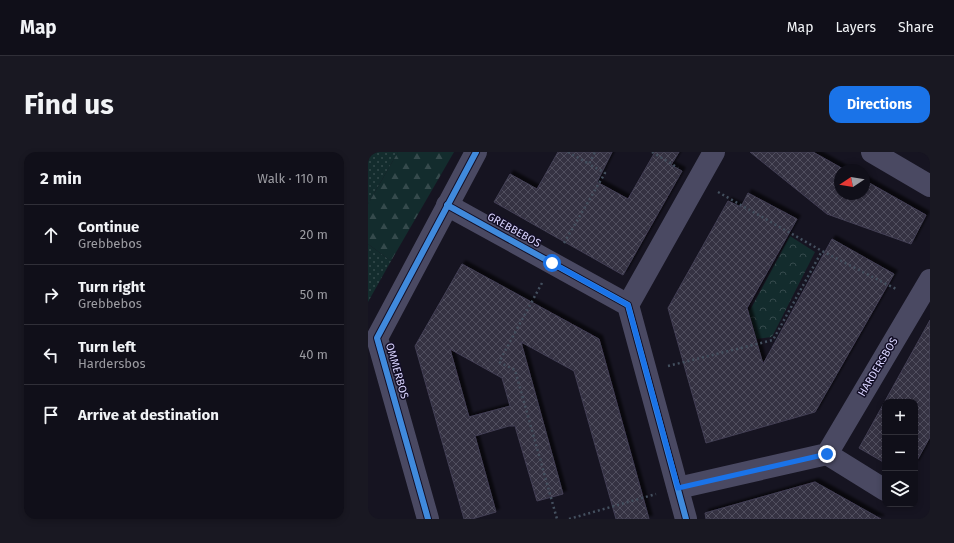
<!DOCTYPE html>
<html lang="en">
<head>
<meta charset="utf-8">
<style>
	body { margin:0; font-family:"Fira Sans",sans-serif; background:#191822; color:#f1f3f6 }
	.controls { position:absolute; right:12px; bottom:12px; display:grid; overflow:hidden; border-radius:8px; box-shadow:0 2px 6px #0003 }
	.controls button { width:36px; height:36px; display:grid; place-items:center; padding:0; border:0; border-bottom:1px solid #302f38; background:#100f19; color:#f1f3f6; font:20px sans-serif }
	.compass { position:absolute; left:466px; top:12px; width:36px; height:36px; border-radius:50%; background:#100f19; box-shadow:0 2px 6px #0003; rotate:258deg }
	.stop { position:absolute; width:12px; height:12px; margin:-9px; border:3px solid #1a73e8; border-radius:50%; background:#fff }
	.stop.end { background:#1a73e8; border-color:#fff; box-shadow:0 1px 4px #0008 }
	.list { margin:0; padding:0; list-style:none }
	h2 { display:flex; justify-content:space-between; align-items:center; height:52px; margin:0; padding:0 16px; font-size:17px }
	h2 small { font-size:13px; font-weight:400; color:#9c9ca2 }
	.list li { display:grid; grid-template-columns:26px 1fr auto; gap:12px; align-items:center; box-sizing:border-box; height:60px; padding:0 16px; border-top:1px solid #302f38 }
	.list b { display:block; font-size:15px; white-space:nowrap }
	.list p { margin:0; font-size:13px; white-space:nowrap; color:#9c9ca2 }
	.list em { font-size:13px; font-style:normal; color:#9c9ca2 }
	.icon { flex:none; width:22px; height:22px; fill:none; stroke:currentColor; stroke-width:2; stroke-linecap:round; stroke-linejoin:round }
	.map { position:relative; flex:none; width:562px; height:367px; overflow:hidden; border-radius:12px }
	header { display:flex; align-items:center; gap:24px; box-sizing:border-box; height:56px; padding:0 20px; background:#100f19; border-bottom:1px solid #302f38 }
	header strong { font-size:19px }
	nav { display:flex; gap:22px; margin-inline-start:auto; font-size:14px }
	.intro { display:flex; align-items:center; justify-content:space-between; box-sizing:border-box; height:96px; padding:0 24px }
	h1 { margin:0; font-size:28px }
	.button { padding:10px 18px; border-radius:12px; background:#1a73e8; color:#fff; font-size:14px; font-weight:700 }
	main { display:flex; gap:24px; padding:0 24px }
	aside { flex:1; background:#100f19; border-radius:12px; box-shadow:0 2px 6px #0003 }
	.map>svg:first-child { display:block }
	.grass { fill:url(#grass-dots) }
	.forest { fill:url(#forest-firs) }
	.park { fill:url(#park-crowns) }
	.building { fill:url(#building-cross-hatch); stroke:#433f54; fill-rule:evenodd; filter:url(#shadow) }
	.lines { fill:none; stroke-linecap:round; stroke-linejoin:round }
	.path { stroke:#44505f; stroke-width:2.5; stroke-dasharray:2 3; stroke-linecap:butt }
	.minor { stroke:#4a4962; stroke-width:22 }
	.cycleway-casing { stroke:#130f26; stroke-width:8 }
	.cycleway { stroke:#408adc; stroke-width:6 }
	.route { stroke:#1a73e8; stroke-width:5 }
	.labels { text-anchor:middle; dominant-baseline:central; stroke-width:3; stroke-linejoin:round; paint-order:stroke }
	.street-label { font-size:11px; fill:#d9d4ff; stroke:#130f26 }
</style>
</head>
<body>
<header>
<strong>Map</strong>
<nav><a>Map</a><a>Layers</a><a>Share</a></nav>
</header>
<div class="intro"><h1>Find us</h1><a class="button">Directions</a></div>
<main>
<aside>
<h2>2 min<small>Walk · 110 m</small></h2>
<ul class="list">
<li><svg class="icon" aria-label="ahead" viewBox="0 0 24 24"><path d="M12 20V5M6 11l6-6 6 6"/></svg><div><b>Continue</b><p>Grebbebos</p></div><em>20 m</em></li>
<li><svg class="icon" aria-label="right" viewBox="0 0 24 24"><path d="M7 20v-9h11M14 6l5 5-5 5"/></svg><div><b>Turn right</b><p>Grebbebos</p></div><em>50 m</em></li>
<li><svg class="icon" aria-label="left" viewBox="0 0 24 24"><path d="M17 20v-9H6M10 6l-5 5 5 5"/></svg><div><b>Turn left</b><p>Hardersbos</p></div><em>40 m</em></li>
<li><svg class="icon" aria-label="arrive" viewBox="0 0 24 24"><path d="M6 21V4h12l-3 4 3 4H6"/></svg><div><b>Arrive at destination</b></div></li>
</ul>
</aside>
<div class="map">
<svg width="562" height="367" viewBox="0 0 562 367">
	<defs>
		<pattern id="grass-dots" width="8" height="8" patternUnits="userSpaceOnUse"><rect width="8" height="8" fill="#132c2d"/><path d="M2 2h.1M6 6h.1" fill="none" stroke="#354a4c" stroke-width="1.8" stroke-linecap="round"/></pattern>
		<pattern id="forest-firs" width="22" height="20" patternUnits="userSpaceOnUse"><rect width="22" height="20" fill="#132c2d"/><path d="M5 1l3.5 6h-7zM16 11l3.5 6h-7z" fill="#354a4c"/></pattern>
		<pattern id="park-crowns" width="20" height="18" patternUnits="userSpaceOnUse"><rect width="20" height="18" fill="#132c2d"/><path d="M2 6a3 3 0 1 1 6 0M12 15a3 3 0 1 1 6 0" fill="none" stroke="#354a4c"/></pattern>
		<pattern id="building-cross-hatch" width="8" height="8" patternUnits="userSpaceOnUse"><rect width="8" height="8" fill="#343243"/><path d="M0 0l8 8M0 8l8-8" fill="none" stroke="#514f5f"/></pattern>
		<filter id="shadow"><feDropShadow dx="3.5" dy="-3.5" stdDeviation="1" flood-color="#0009"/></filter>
	</defs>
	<rect width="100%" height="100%" fill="#161421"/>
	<g class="grass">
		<polygon points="0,0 30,0 0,52"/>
		<polygon points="0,92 23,109 0,150"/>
	</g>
	<polygon class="forest" points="30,0 86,0 23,109 0,92 0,52"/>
	<polygon class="park" points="422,84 447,100 404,185 389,187 381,160"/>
	<g class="building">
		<polygon points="190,0 244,0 229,30 260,47 287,0 311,0 303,13 314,19 255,123 126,50 142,22 169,37"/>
		<polygon points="382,0 445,0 477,18 472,18 472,42 496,42 496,28 558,63 543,92 459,62"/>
		<polygon points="380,41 429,67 379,156 395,212 464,87 526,122 447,260 338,291 300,156 360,49 373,55"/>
		<path d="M94 112 231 187 281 367H248L206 219 153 190 195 342 169 349 147 274H141L107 284 128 360 104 367H96L47 194ZM82 197 134 226 142 254 101 265Z"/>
		<polygon points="562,168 562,285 547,312 547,250 517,250 517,311 491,296"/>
		<polygon points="447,330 513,367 338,367 337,361"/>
	</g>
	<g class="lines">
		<g class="path">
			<polyline points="200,0 221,12 227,0"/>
			<polyline points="284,0 310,16"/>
			<polyline points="350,40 454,99 530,138"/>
			<polyline points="196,91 237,21 221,12"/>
			<polyline points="174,131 131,210 147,218 189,367"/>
			<polyline points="300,214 405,188 454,99"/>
			<polyline points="201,367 288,342"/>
		</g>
		<g class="minor">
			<polyline points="504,0 562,34"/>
			<polyline points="79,53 260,153 318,367"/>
			<polyline points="260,153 346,0"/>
			<polyline points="459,302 517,338"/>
			<polyline points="310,336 459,302 562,128"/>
			<polyline points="60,367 9,186 108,0"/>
		</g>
		<g class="cycleway-casing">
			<g id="cycleway">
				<polyline points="79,53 260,153 318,367"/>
				<polyline points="60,367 9,186 108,0"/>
			</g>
		</g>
		<use href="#cycleway" class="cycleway"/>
	</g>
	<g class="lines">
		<polyline class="route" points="184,111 260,153 310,336 459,302"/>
	</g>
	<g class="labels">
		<g class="street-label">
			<text transform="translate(146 78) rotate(29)">GREBBEBOS</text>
			<text transform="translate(510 215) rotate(-59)">HARDERSBOS</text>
			<text transform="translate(29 219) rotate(74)">OMMERBOS</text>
		</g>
	</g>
</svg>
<div class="controls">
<button>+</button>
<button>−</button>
<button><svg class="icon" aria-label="layers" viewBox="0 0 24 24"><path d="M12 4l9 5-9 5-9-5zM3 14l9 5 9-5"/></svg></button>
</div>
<svg class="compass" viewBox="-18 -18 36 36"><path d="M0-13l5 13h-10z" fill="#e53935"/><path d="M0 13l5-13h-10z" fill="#9c9ca2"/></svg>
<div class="stop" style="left:184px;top:111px"></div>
<div class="stop end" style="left:459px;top:302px"></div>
</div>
</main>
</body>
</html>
